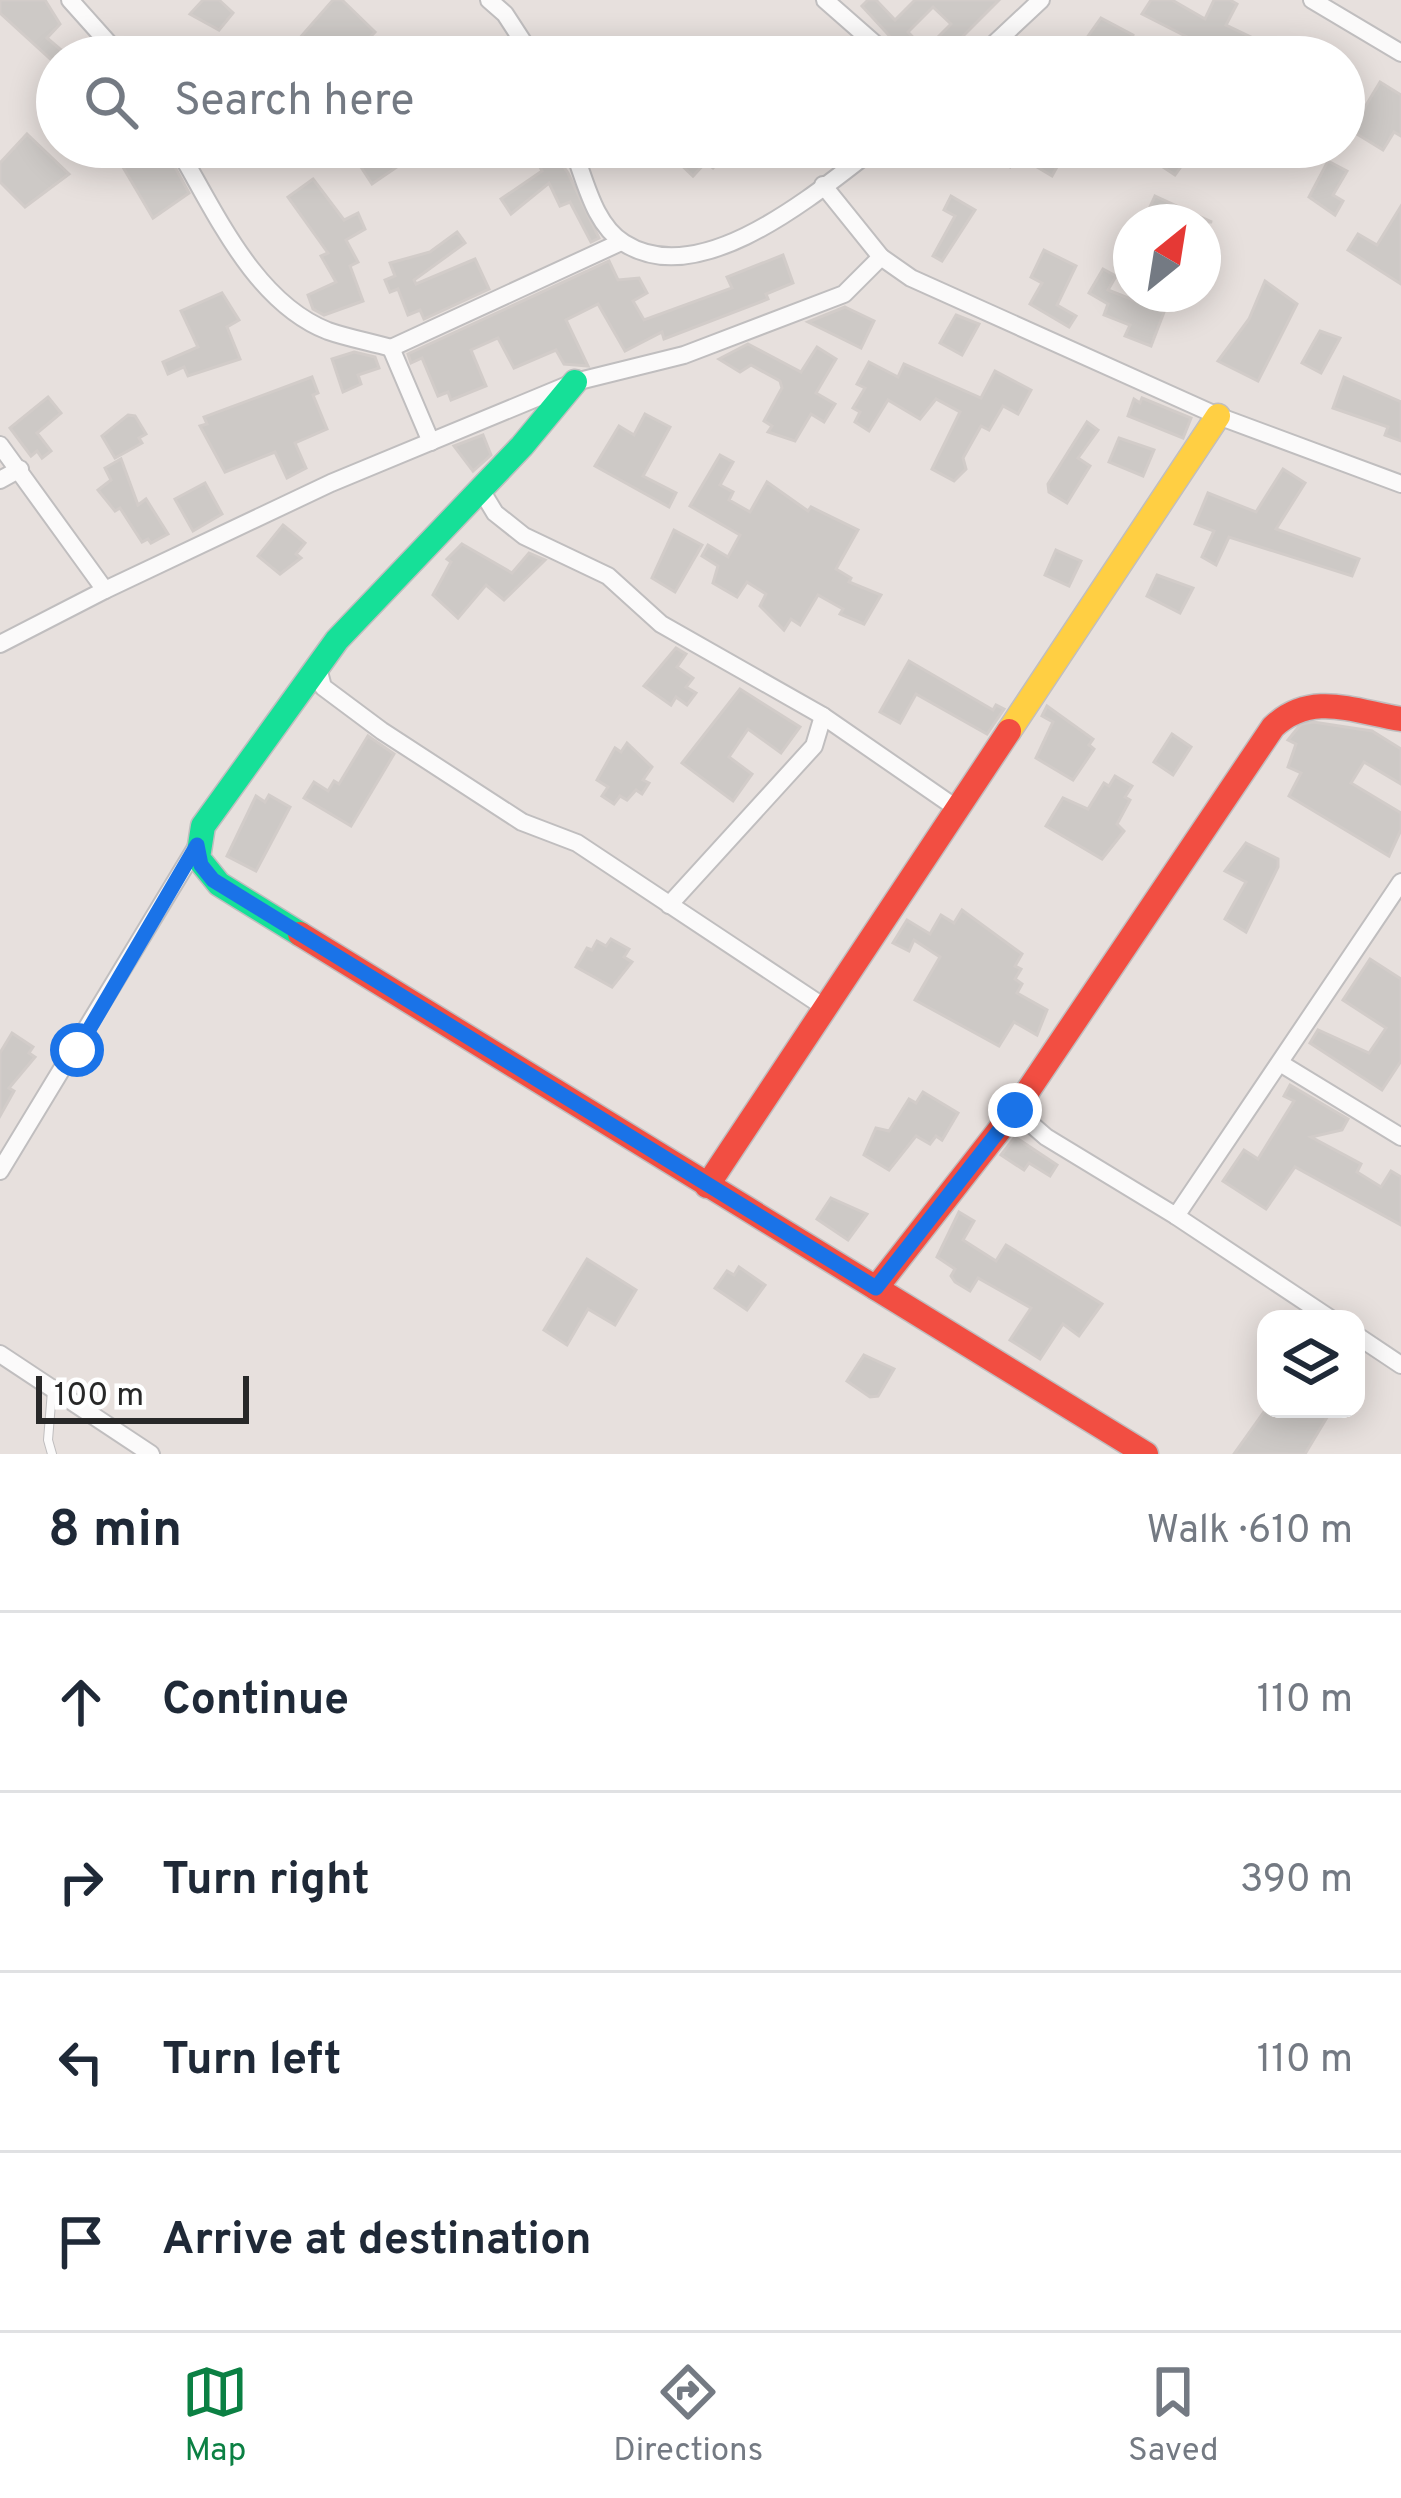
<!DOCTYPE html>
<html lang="en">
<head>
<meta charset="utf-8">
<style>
	body { margin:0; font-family:Overpass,sans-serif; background:#f2f2f3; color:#1f2937 }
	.controls { position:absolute; right:36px; bottom:36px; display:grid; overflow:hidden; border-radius:24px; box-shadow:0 6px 30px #0003 }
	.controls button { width:108px; height:108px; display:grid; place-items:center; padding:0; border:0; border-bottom:3px solid #e0e1e3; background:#fff; color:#1f2937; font:60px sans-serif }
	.compass { position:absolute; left:1113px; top:204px; width:108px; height:108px; border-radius:50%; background:#fff; box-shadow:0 6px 30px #0003; rotate:30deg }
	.scale { position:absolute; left:36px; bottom:30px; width:213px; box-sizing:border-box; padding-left:12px; border:6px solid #282828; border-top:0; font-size:33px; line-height:42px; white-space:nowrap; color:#282828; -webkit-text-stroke:9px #fff; paint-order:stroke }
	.stop { position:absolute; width:36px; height:36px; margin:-27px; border:9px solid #1a73e8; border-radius:50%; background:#fff }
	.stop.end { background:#1a73e8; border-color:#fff; box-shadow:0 3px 12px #0008 }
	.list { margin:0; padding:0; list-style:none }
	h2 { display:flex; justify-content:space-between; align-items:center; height:156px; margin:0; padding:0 48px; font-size:51px }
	h2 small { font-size:39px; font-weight:400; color:#747a83 }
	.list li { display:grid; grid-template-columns:78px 1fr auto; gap:36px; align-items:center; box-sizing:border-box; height:180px; padding:0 48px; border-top:3px solid #e0e1e3 }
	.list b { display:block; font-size:45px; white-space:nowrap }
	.list em { font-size:39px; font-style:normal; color:#747a83 }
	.icon { flex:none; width:66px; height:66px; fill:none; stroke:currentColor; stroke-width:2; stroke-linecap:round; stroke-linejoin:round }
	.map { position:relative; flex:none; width:1401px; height:1454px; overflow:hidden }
	.search { position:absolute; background:#fff; box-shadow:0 6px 30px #0003; left:36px; right:36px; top:36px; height:132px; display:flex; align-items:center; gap:30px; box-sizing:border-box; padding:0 42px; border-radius:66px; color:#747a83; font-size:45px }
	.sheet { height:876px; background:#fff }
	nav { display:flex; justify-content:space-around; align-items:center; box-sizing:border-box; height:168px; border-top:3px solid #e0e1e3; background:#fff; font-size:33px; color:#747a83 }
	nav a { display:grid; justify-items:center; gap:6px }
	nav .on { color:#0b8043 }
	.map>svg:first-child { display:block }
	.building { fill:#cdc9c6; stroke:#d2ccc9; stroke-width:3; fill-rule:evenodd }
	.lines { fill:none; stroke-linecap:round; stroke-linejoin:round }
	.lane-casing { stroke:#c0bebf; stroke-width:10 }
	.street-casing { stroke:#c0bebf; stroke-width:20 }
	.fast-casing { stroke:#c0bebf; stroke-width:27 }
	.slow-casing { stroke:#c0bebf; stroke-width:27 }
	.jam-casing { stroke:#c0bebf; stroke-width:27 }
	.lane { stroke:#fbfafa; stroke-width:8 }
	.street { stroke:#fbfafa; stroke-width:16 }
	.fast { stroke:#16e098; stroke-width:24 }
	.slow { stroke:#ffcf43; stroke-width:24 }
	.jam { stroke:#f24e42; stroke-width:24 }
	.route { stroke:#1a73e8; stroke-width:15 }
</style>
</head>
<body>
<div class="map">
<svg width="1401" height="1454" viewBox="0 0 1401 1454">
	<rect width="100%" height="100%" fill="#e7e0dd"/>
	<g class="building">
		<polygon points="0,0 45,0 60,24 47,38 67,55 79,43 93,57 57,57 57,65 0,13"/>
		<polygon points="203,0 219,0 233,13 219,30 190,14"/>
		<polygon points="333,0 342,0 375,32 351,57 317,57 298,40"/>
		<path d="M868 0H876L895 20 915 0H999L942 57H909L862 6ZM933 7 951 24 925 50 908 32Z"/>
		<polygon points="1151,0 1172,0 1205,19 1214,0 1230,0 1237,4 1226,25 1274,48 1270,57 1244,50 1242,54 1217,43 1213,50 1142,14"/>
		<polygon points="1101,18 1133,35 1127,57 1094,57 1079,49"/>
		<polygon points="1380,82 1401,95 1401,136 1394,132 1383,150 1352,131 1344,145 1344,114 1356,122"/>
		<polygon points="27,134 69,174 25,207 0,182 0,163"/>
		<polygon points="145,147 164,147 189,193 153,218 120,162"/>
		<polygon points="385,147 426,147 372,184 359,164"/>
		<polygon points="685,147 733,147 713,168 706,162 693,176 674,158"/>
		<polygon points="976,147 1048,147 1063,156 1052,176 1017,155 1010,167"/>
		<polygon points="1153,147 1195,147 1175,175 1148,157"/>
		<polygon points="554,153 568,173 599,238 591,242 570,202 560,206 549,183 511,214 501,199 542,171 537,161"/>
		<polygon points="1328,161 1347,171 1333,195 1343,201 1335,215 1309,197"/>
		<polygon points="313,179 344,220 358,213 365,229 346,240 358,262 350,266 363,301 324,315 313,309 308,295 336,282 321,256 328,253 288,197"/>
		<polygon points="951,196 975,210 942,261 933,256 955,216 944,210"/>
		<polygon points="1155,196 1212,222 1143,222"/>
		<polygon points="1401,206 1401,284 1348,250 1358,234 1377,245"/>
		<polygon points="457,232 465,243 414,280 416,284 475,259 489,289 424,319 420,310 408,315 398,289 390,292 385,280 395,276 390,263 430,252"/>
		<polygon points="1044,250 1076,266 1057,305 1076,316 1069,327 1030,304 1042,283 1031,277"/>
		<polygon points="783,255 793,283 766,294 768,299 664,339 662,332 625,351 598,304 566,320 588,366 564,364 556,350 514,368 498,338 471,350 486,386 451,400 448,392 438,396 422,358 411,363 408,354 609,261 618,280 639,278 647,293 633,301 644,320 732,288 727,277"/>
		<polygon points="1103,269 1116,276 1108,290 1164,312 1151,346 1125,336 1130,325 1104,315 1108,304 1089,293"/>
		<polygon points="1265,281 1297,304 1258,381 1218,361 1249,319"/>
		<polygon points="222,293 239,320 227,327 240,359 188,376 184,367 168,374 163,362 198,347 181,311"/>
		<polygon points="845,307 874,321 861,348 808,322"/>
		<polygon points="956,315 979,324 962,355 940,343"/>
		<polygon points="1320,331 1340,338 1321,373 1302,363"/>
		<polygon points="748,344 801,372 817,347 836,359 816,393 835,404 824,422 811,414 795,441 768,432 772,426 764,421 782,388 780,381 751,365 740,372 719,359"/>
		<polygon points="354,352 375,357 379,368 358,375 361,384 343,392 332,359"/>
		<polygon points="869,362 898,377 904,364 981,398 995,371 1031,390 1018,414 1003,406 989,430 981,426 963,458 966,469 954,481 932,469 960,412 936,399 920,419 888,400 869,431 855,422 860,412 853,408 865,388 857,384"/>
		<polygon points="312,377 318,393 313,395 327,429 295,443 306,468 287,478 275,452 225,472 200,426 207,424 204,417"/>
		<polygon points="1344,377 1401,402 1401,441 1385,435 1388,427 1333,408"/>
		<polygon points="48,397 61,413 37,433 51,451 42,458 37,451 31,456 10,428"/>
		<polygon points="1142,398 1191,418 1183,438 1128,416 1134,399 1140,403"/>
		<polygon points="645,414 670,427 643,476 676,493 669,507 595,466 619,426 634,435"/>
		<polygon points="128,415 135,416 146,434 139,438 142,443 115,458 102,436"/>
		<polygon points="1087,422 1098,430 1078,458 1090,466 1067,503 1049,492 1048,484"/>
		<polygon points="483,435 491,455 473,471 454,446"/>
		<polygon points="1119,438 1154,450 1143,476 1109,462"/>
		<polygon points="720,455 733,462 720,485 733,492 729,500 750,512 767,482 808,511 811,507 858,530 836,569 851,578 849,582 881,595 864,624 840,614 843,609 818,595 800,625 791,619 784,630 760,606 766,594 747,582 737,597 713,583 718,566 702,556 708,545 728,557 740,535 690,506"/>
		<polygon points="121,459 138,505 146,499 168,534 151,543 148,539 142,542 120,508 115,511 98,490 111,480 105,468"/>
		<polygon points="1283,469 1305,483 1276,529 1359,559 1352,576 1229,537 1216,565 1202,557 1214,531 1195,524 1208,493 1256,512"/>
		<polygon points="205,483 222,514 193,531 175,499"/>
		<polygon points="283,525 305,543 296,554 301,558 280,574 258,556"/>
		<polygon points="674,530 702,545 675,592 652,578"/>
		<polygon points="462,544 512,573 529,553 545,560 504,600 486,585 458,618 433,595 451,562 447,559"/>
		<polygon points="1056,550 1081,561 1069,586 1045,575"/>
		<polygon points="1157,575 1193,588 1180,613 1147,596"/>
		<polygon points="676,648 686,654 677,667 693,678 686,687 696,693 687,705 676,697 671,705 644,686"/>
		<polygon points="909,661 993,710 996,705 1004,709 987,734 916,694 900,723 880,712"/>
		<polygon points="740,689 800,727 781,753 748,729 729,757 752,774 733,801 682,763"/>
		<polygon points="1047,706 1093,739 1089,745 1094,749 1073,780 1036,758 1053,722 1042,716"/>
		<polygon points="1313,722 1372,731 1401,749 1401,784 1364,762 1351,783 1401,813 1401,830 1389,856 1289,796 1301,773 1288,767 1296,744 1288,740 1301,724"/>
		<polygon points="1172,734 1191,747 1173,775 1154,762"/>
		<polygon points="368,736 394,754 351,826 304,798 314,782 328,791 334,781 339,784"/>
		<polygon points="627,743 652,767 643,780 649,783 642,794 636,790 627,800 620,796 614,804 602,796 608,787 597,780 615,748 621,752"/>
		<polygon points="1115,776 1132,786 1125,797 1130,800 1117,824 1124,831 1102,859 1046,826 1063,798 1088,809 1104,783 1109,786"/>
		<polygon points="269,795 290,807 256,871 227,856 256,796 265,802"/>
		<polygon points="1246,843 1278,859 1278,867 1246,932 1225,919 1246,882 1225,871"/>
		<polygon points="962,910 1022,954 1015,966 1021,969 1015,979 1022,984 1017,993 1047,1010 1037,1035 1014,1022 999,1046 915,1000 940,957 914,940 909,951 893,943 907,920 930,934 941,915 954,923"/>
		<polygon points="611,939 629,949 624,957 632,962 612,987 576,967 587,948 592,950 597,941 606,946"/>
		<polygon points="1370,959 1401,979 1401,1061 1382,1090 1310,1043 1318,1030 1369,1053 1386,1028 1343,1000"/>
		<polygon points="12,1033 33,1047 29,1053 35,1057 9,1088 14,1091 0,1116 0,1053"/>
		<polygon points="1290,1085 1348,1119 1342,1130 1311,1137 1361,1164 1357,1172 1381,1187 1391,1171 1401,1177 1401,1225 1295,1167 1266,1209 1223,1181 1244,1150 1258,1159 1294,1101 1284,1096"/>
		<polygon points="923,1092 958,1113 942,1140 936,1136 930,1144 916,1136 889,1170 864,1155 876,1128 889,1131 909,1099 916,1103"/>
		<polygon points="1015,1137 1057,1165 1050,1176 1029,1163 1024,1170 1001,1155"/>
		<polygon points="831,1198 867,1214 848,1240 817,1219"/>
		<polygon points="959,1212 974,1221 963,1240 996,1261 1006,1245 1102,1304 1079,1336 1063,1324 1040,1359 1010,1340 1031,1308 978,1278 970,1291 955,1282 951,1276 955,1269 937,1257"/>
		<polygon points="587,1259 636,1290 615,1325 588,1309 567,1345 544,1330"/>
		<polygon points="739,1267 765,1285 747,1310 715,1288 727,1271 734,1275"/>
		<polygon points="864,1355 894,1369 878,1396 870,1397 847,1381"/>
		<polygon points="1266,1409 1332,1409 1305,1454 1234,1454"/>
	</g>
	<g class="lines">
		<g class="lane-casing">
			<polyline id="lane" points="52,1391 48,1440 52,1454"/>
		</g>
		<g class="street-casing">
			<g id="street">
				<polyline points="70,0 121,57"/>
				<polyline points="489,0 505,14 533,57"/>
				<polyline points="825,0 890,57"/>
				<polyline points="1312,0 1401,53"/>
				<polyline points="980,57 1041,0"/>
				<path d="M177 147C215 211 254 302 328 331 348 338 370 342 391 348"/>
				<path d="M572 147C585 178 593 224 624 243 701 292 816 193 876 147"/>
				<polyline points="823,185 881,257 911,278 1218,416 1401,484"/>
				<polyline points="431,442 391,348 621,242"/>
				<polyline points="0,445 105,590 331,483 575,382 684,355 844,294 881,257"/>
				<polyline points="0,480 20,469"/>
				<polyline points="481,490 495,513 524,536 608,576 661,624 823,716 959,810"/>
				<polyline points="0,644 105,590"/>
				<polyline points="317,664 323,687 382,731 522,822 577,843 827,1009"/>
				<polyline points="669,905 814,746 823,716"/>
				<polyline points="1280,1063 1401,1137"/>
				<polyline points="1015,1110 1046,1137 1176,1216 1401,882"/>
				<polyline points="0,1171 197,846"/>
				<polyline points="1176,1216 1331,1319"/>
				<polyline points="1356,1335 1401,1365"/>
				<polyline points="0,1354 151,1454"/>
			</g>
		</g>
		<g class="fast-casing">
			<polyline id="fast" points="300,934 219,884 198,858 203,826 337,640 522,446 575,382"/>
		</g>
		<g class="slow-casing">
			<polyline id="slow" points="1009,731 1218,416"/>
		</g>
		<g class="jam-casing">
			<g id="jam">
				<polyline points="300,934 1146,1454"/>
				<polyline points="707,1186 1009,731"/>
				<path d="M876 1288 1015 1110 1273 727C1311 691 1353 711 1401 719"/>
			</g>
		</g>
		<use href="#lane" class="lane"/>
		<use href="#street" class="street"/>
		<use href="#fast" class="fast"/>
		<use href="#slow" class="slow"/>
		<use href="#jam" class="jam"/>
	</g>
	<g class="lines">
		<polyline class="route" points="77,1050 197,845 201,865 213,880 876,1288 1015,1110"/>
	</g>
</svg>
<div class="controls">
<button><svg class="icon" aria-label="layers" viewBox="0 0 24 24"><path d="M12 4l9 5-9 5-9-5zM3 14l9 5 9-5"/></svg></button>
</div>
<svg class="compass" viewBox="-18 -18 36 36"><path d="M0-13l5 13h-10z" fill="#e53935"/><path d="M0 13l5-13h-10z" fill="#747a83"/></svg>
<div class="scale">100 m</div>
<div class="stop" style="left:77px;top:1050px"></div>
<div class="stop end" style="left:1015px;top:1110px"></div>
<div class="search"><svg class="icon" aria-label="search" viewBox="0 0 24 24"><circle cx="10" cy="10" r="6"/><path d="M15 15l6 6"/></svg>Search here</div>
</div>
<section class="sheet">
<h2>8 min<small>Walk · 610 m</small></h2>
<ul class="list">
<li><svg class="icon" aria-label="ahead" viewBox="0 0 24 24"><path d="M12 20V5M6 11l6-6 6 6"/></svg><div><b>Continue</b></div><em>110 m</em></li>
<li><svg class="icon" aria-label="right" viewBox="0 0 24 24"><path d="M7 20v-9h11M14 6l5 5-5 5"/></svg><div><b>Turn right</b></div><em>390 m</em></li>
<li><svg class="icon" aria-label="left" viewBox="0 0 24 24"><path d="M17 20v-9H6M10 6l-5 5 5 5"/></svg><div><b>Turn left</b></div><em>110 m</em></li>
<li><svg class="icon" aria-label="arrive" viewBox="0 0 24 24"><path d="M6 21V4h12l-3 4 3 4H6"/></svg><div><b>Arrive at destination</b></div></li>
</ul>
</section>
<nav>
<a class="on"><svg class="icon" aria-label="map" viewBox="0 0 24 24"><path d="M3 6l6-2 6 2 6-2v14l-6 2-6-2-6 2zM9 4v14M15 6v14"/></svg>Map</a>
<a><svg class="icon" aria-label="directions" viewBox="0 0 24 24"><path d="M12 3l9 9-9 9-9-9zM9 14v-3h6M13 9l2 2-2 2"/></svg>Directions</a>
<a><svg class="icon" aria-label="saved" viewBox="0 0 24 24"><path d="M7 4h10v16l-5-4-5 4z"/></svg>Saved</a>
</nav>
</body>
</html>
